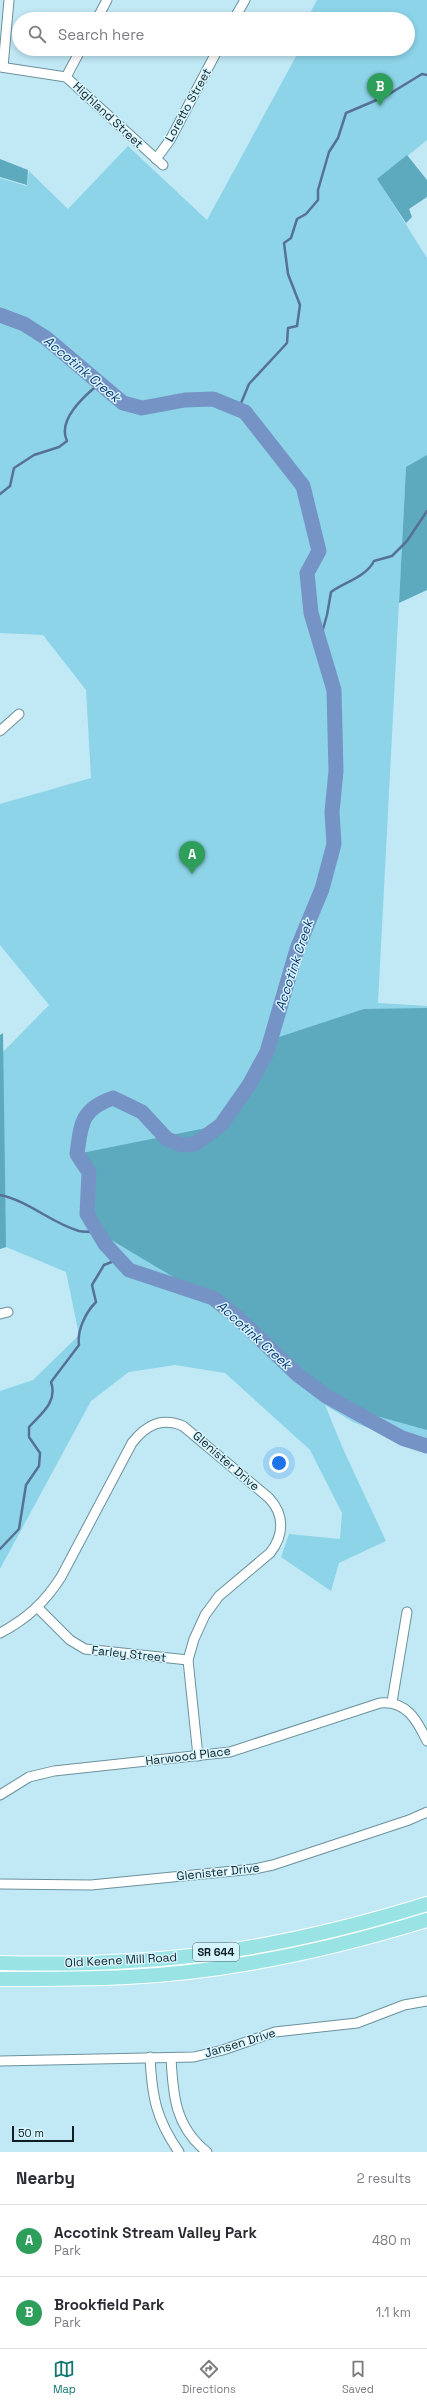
<!DOCTYPE html>
<html lang="en">
<head>
<meta charset="utf-8">
<style>
	body { margin:0; font-family:"Space Grotesk",sans-serif; background:#f2f2f3; color:#2b2b33 }
	.scale { position:absolute; left:12px; bottom:10px; width:62px; box-sizing:border-box; padding-left:4px; border:2px solid #101f24; border-top:0; font-size:11px; line-height:14px; white-space:nowrap; color:#101f24; -webkit-text-stroke:3px #d4f4fe; paint-order:stroke }
	.you { position:absolute; left:279px; top:1463px; width:14px; height:14px; margin:-10px; border:3px solid #fff; border-radius:50%; background:#1a73e8; box-shadow:0 0 0 6px #1a73e833 }
	.badge { display:grid; place-items:center; width:26px; height:26px; border-radius:50%; background:#0f766e; color:#fff; font-size:13px; font-weight:700 }
	.pin { position:absolute; translate:-50% -33px; filter:drop-shadow(0 1px 2px #0008) }
	.pin::after { content:''; position:absolute; top:21px; width:14px; height:12px; background:inherit; clip-path:polygon(0 0,100% 0,50% 100%) }
	.list { margin:0; padding:0; list-style:none }
	h2 { display:flex; justify-content:space-between; align-items:center; height:52px; margin:0; padding:0 16px; font-size:17px }
	h2 small { font-size:13px; font-weight:400; color:#7c7c81 }
	.list li { display:grid; grid-template-columns:26px 1fr auto; gap:12px; align-items:center; box-sizing:border-box; height:72px; padding:0 16px; border-top:1px solid #e1e1e2 }
	.list b { display:block; font-size:15px; white-space:nowrap }
	.list p { margin:0; font-size:13px; white-space:nowrap; color:#7c7c81 }
	.list em { font-size:13px; font-style:normal; color:#7c7c81 }
	.icon { flex:none; width:22px; height:22px; fill:none; stroke:currentColor; stroke-width:2; stroke-linecap:round; stroke-linejoin:round }
	.map { position:relative; flex:none; width:427px; height:2152px; overflow:hidden }
	.search { position:absolute; background:#fff; box-shadow:0 2px 6px #0003; left:12px; right:12px; top:12px; height:44px; display:flex; align-items:center; gap:10px; box-sizing:border-box; padding:0 14px; border-radius:22px; color:#7c7c81; font-size:15px }
	.sheet { height:196px; background:#fff }
	nav { display:flex; justify-content:space-around; align-items:center; box-sizing:border-box; height:56px; border-top:1px solid #e1e1e2; background:#fff; font-size:11px; color:#7c7c81 }
	nav a { display:grid; justify-items:center; gap:2px }
	nav .on { color:#0f766e }
	.map>svg:first-child { display:block }
	.green { fill:#8dd4e9 }
	.forest { fill:#5da9be }
	.lines { fill:none; stroke-linecap:round; stroke-linejoin:round }
	.stream { stroke:#577195; stroke-width:2.5 }
	.river { stroke:#7594c5; stroke-width:15 }
	.minor-casing { stroke:#6b919c; stroke-width:11 }
	.primary-casing { stroke:#fff; stroke-width:16 }
	.minor { stroke:#fff; stroke-width:9 }
	.primary { stroke:#99e3e5; stroke-width:14 }
	.labels { text-anchor:middle; dominant-baseline:central; stroke-width:3; stroke-linejoin:round; paint-order:stroke }
	.shield { fill:#d4f4fe; stroke:#4b5f65; stroke-width:1 }
	.shield-label { font-size:11px; font-weight:bold; fill:#101f24 }
	.street-label { font-size:12px; fill:#101f24; stroke:#d4f4fe }
	.water-label { font-size:13px; font-style:italic; fill:#0f346f; stroke:#d4f4fe }
</style>
</head>
<body>
<div class="map">
<svg width="427" height="2152" viewBox="0 0 427 2152">
	<rect width="100%" height="100%" fill="#c1e9f5"/>
	<polygon class="green" points="317,0 427,0 427,140 378,180 427,258 427,456 406,468 378,1003 427,1006 427,1451 353,1422 325,1405 344,1451 386,1541 339,1563 331,1591 281,1557 289,1534 340,1539 342,1513 310,1450 225,1373 175,1365 129,1372 91,1401 0,1569 0,1391 33,1380 79,1335 66,1272 6,1247 0,1249 0,1055 49,1005 0,945 0,804 91,778 86,690 43,635 0,633 0,178 27,186 29,171 68,209 128,146 207,220 300,49 408,49 408,19 307,19"/>
	<g class="forest">
		<polygon points="407,155 427,180 427,197 409,209 412,217 406,223 377,179"/>
		<polygon points="0,159 28,170 27,185 0,177"/>
		<polygon points="427,455 427,590 399,603 406,467"/>
		<polygon points="427,1008 427,1430 344,1407 200,1293 98,1232 77,1154 221,1125 270,1040 364,1009"/>
		<polygon points="3,1033 6,1247 0,1249 0,1035"/>
	</g>
	<g class="lines">
		<g class="stream">
			<polyline points="239,408 249,384 287,343 288,328 297,326 300,305 288,274 284,243 291,238 297,219 306,214 318,200 318,190 329,152 338,138 346,113 386,96 422,74 427,75"/>
			<path d="M0 494 10 486 14 468 34 455 59 447 67 441C57 420 84 396 99 384"/>
			<path d="M319 643 327 615 331 592C345 582 366 577 374 561L392 556 407 541 427 511"/>
			<path d="M0 1195C29 1201 51 1223 79 1231 85 1232 92 1232 98 1232"/>
			<path d="M0 1549 19 1529 26 1485 39 1466 40 1453 29 1437V1427C41 1414 58 1402 51 1382L79 1345C77 1331 85 1313 96 1302L92 1285 104 1265 119 1259"/>
		</g>
		<path class="river" d="M0 315 24 324 46 338 123 403 142 408 185 400 213 399 245 412 303 486 319 551 307 573 311 613 334 690 336 771 332 812 334 844 322 889 297 949 267 1052 249 1085 221 1125 195 1144 182 1145 167 1139 142 1112 113 1098C81 1109 81 1124 77 1154L89 1172 87 1214 105 1244 129 1270 213 1298 236 1316 298 1375 326 1396 402 1438 427 1446"/>
		<g class="minor-casing">
			<g id="minor">
				<polyline points="97,19 107,0"/>
				<polyline points="234,19 245,0"/>
				<polyline points="0,67 66,77 163,165"/>
				<polyline points="3,67 9,0"/>
				<polyline points="66,77 81,49"/>
				<polyline points="156,159 170,140 218,49"/>
				<polyline points="0,731 19,714"/>
				<polyline points="0,1314 8,1312"/>
				<polyline points="38,1608 70,1640 85,1649 188,1660"/>
				<path d="M0 1633C27 1619 45 1602 61 1577L132 1443C146 1425 161 1417 183 1426L269 1498C285 1515 284 1535 270 1553L219 1596 205 1615 194 1639 188 1660 198 1756"/>
				<polyline points="392,1702 407,1612"/>
				<path d="M0 1795 29 1777 54 1771 230 1752 380 1703C406 1700 417 1720 427 1741"/>
				<polyline points="0,1884 91,1885 254,1869 273,1865 409,1820 427,1812"/>
				<path d="M150 2057C152 2097 156 2119 179 2152"/>
				<path d="M171 2058C173 2095 175 2127 207 2152"/>
				<polyline points="0,2061 194,2057 223,2050 275,2032 357,2023 404,2005 427,2001"/>
			</g>
		</g>
		<g class="primary-casing">
			<g id="primary">
				<path d="M0 1963C43 1964 87 1964 130 1961 231 1956 331 1934 427 1904"/>
				<path d="M0 1979C42 1979 85 1979 127 1977 229 1972 330 1950 427 1920"/>
			</g>
		</g>
		<use href="#minor" class="minor"/>
		<use href="#primary" class="primary"/>
	</g>
	<g class="labels">
		<rect class="shield" x="193" y="1943" width="46" height="18" rx="3"/>
		<g class="shield-label">
			<text x="216" y="1952">SR 644</text>
		</g>
		<g class="street-label">
			<text transform="translate(188 105) rotate(-61)">Loretto Street</text>
			<text transform="translate(108 115) rotate(43)">Highland Street</text>
			<text transform="translate(226 1461) rotate(41)">Glenister Drive</text>
			<text transform="translate(129 1654) rotate(6)">Farley Street</text>
			<text transform="translate(188 1756) rotate(-7)">Harwood Place</text>
			<text transform="translate(218 1872) rotate(-6)">Glenister Drive</text>
			<text transform="translate(121 1960) rotate(-3)">Old Keene Mill Road</text>
			<text transform="translate(240 2043) rotate(-17)">Jansen Drive</text>
		</g>
		<g class="water-label">
			<text transform="translate(82 369) rotate(40)">Accotink Creek</text>
			<text transform="translate(294 965) rotate(-72)">Accotink Creek</text>
			<text transform="translate(254 1335) rotate(42)">Accotink Creek</text>
		</g>
	</g>
</svg>
<div class="scale">50 m</div>
<div class="you"></div>
<div class="pin badge" style="left:192px;top:874px;background:#2e9e5b">A</div>
<div class="pin badge" style="left:380px;top:106px;background:#2e9e5b">B</div>
<div class="search"><svg class="icon" aria-label="search" viewBox="0 0 24 24"><circle cx="10" cy="10" r="6"/><path d="M15 15l6 6"/></svg>Search here</div>
</div>
<section class="sheet">
<h2>Nearby<small>2 results</small></h2>
<ul class="list">
<li><span class="badge" style="background:#2e9e5b">A</span><div><b>Accotink Stream Valley Park</b><p>Park</p></div><em>480 m</em></li>
<li><span class="badge" style="background:#2e9e5b">B</span><div><b>Brookfield Park</b><p>Park</p></div><em>1.1 km</em></li>
</ul>
</section>
<nav>
<a class="on"><svg class="icon" aria-label="map" viewBox="0 0 24 24"><path d="M3 6l6-2 6 2 6-2v14l-6 2-6-2-6 2zM9 4v14M15 6v14"/></svg>Map</a>
<a><svg class="icon" aria-label="directions" viewBox="0 0 24 24"><path d="M12 3l9 9-9 9-9-9zM9 14v-3h6M13 9l2 2-2 2"/></svg>Directions</a>
<a><svg class="icon" aria-label="saved" viewBox="0 0 24 24"><path d="M7 4h10v16l-5-4-5 4z"/></svg>Saved</a>
</nav>
</body>
</html>
